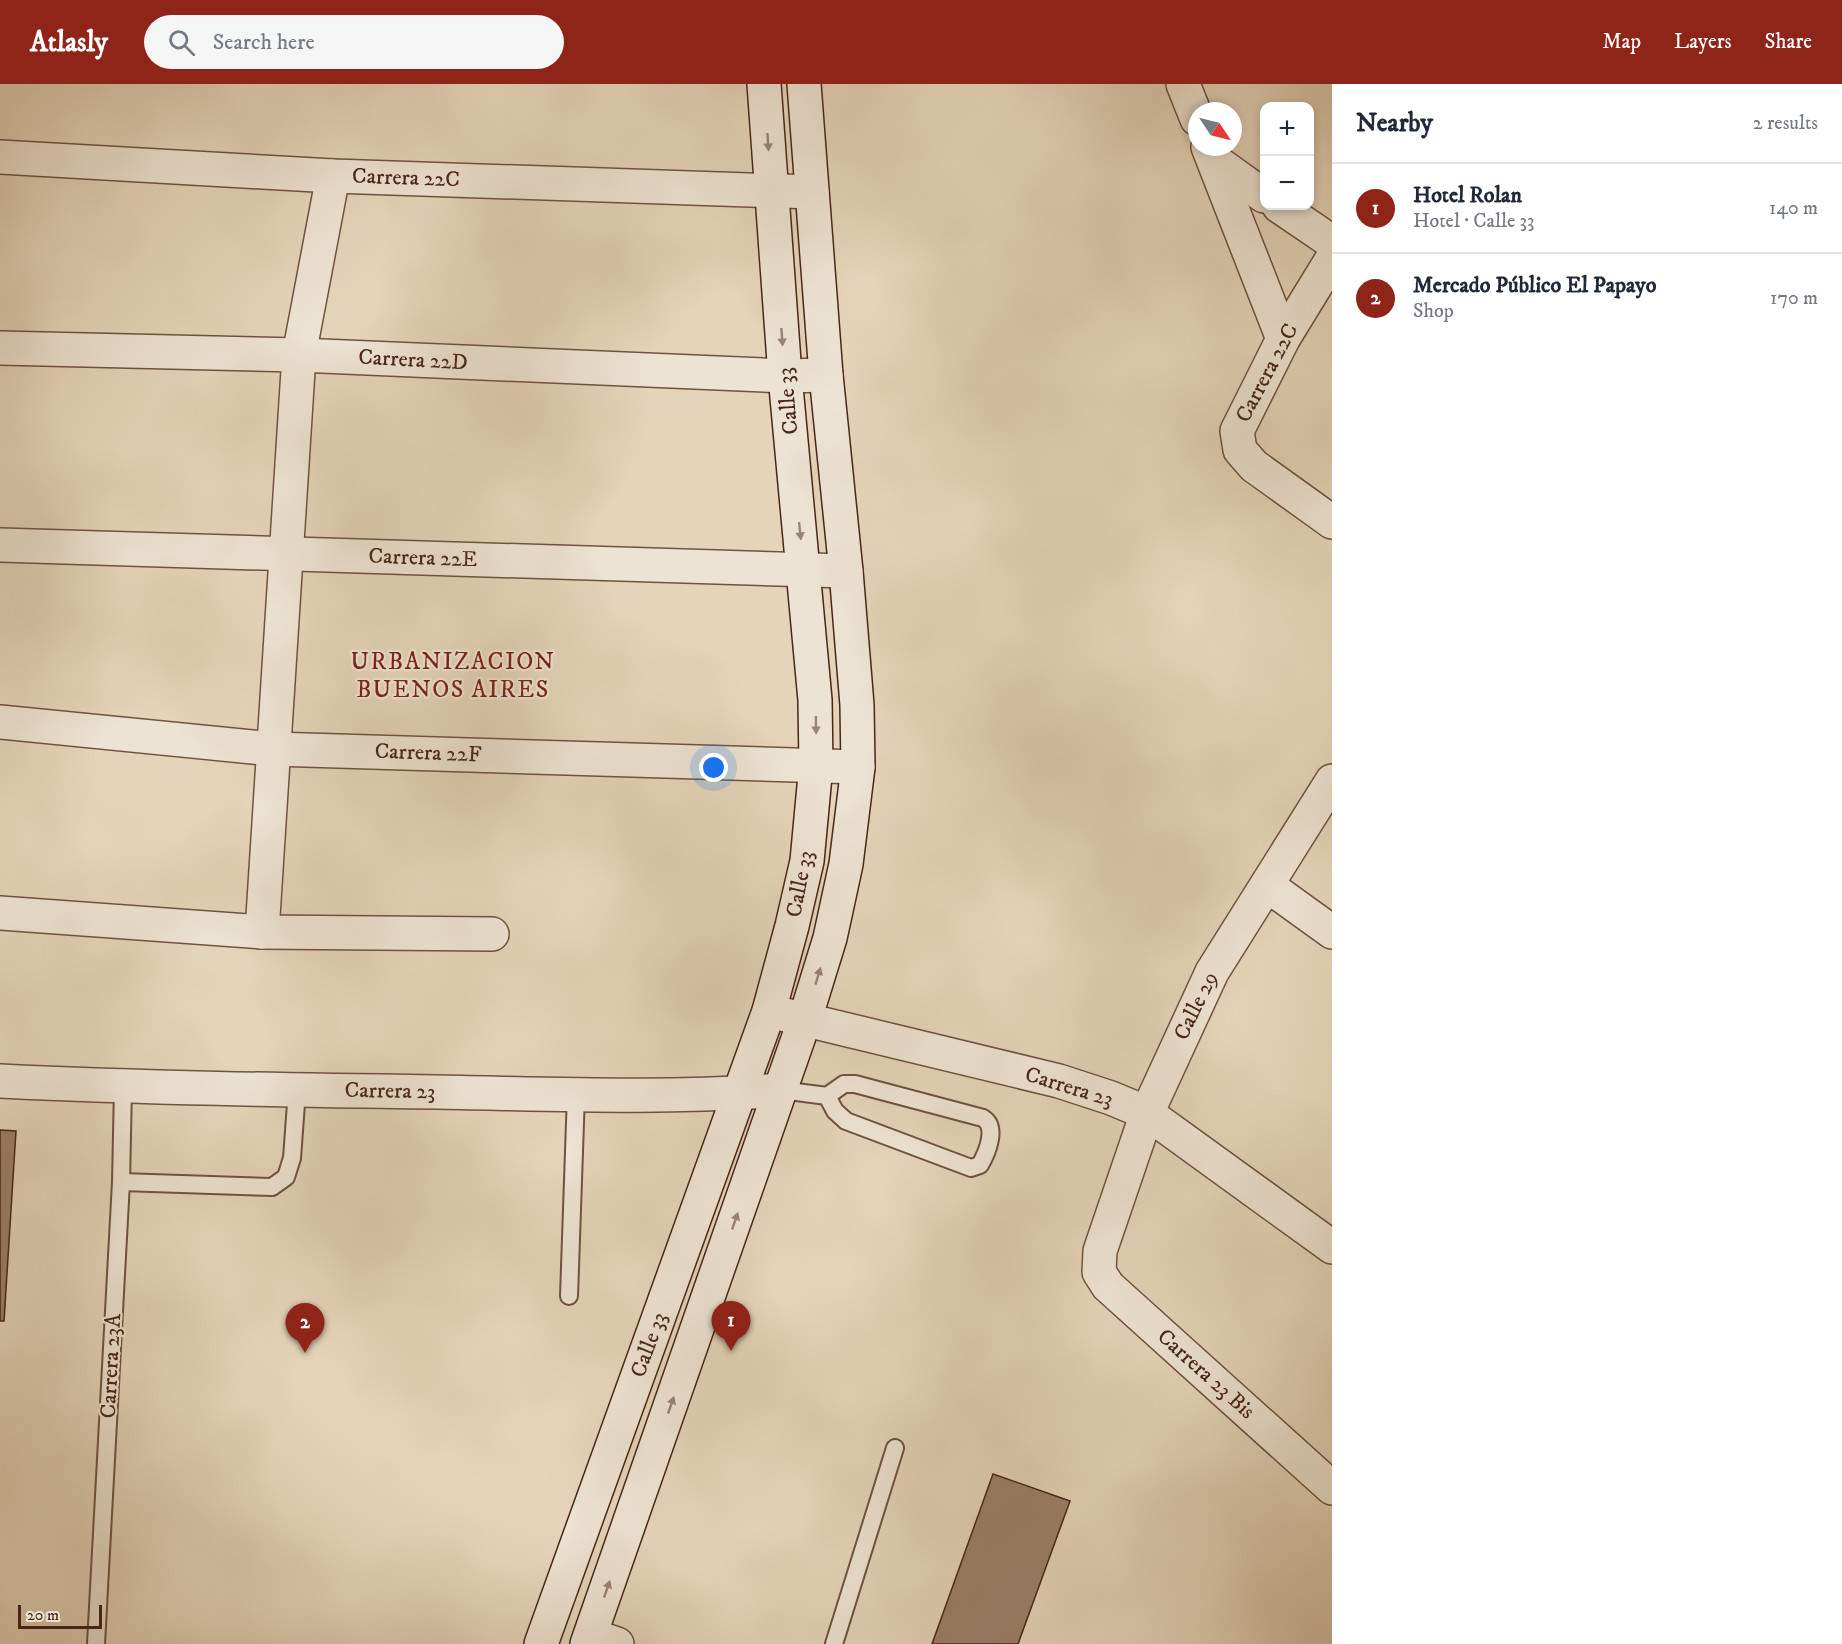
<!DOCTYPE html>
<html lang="en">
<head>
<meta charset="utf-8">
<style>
	body { margin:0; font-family:"IM FELL DW Pica",serif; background:#f6f6f7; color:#1f2937 }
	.controls { position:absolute; right:18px; top:18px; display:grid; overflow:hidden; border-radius:12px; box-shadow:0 3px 9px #0003 }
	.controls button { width:54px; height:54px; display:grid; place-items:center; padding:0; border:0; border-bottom:2px solid #e0e1e3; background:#fff; color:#1f2937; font:30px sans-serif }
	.compass { position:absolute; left:1188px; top:18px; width:54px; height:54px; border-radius:50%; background:#fff; box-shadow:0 3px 9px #0003; rotate:125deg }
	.scale { position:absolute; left:18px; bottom:15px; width:84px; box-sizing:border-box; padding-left:6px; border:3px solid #492617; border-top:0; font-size:16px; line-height:21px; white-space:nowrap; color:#492617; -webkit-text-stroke:4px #ede3d2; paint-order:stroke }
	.you { position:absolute; left:714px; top:684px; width:21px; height:21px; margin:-15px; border:4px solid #fff; border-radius:50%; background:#1a73e8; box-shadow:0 0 0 9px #1a73e833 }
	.badge { display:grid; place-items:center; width:39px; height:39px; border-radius:50%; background:#8f2418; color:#fff; font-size:20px; font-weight:700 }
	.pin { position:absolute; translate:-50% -50px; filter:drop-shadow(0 2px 3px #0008) }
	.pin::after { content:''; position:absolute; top:32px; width:21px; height:18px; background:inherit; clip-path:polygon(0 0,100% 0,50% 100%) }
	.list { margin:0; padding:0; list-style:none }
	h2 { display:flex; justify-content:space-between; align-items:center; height:78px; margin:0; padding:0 24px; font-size:26px }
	h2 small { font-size:20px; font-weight:400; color:#747a83 }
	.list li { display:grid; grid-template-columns:39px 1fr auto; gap:18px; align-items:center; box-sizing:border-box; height:90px; padding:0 24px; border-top:2px solid #e0e1e3 }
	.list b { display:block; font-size:22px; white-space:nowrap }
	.list p { margin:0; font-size:20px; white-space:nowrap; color:#747a83 }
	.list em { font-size:20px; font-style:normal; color:#747a83 }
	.icon { flex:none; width:33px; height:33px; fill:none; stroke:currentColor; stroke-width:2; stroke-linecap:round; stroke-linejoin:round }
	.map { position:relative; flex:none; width:1332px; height:1560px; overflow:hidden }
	header { display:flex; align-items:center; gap:36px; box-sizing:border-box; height:84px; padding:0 30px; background:#8f2418; color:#fff }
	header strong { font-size:28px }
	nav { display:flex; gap:33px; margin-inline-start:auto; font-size:21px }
	.search { width:420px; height:54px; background:#f6f6f7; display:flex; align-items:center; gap:15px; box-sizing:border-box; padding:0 21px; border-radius:33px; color:#747a83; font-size:22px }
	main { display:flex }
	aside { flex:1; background:#fff }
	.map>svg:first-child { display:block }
	.building { fill:#9a806b; stroke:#492617; stroke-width:1.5 }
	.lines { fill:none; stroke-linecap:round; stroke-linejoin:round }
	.lane-casing { stroke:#705240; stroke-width:20 }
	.street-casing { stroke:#705240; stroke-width:36 }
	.secondary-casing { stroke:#492617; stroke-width:36 }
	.lane { stroke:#ede3d2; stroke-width:16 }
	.street { stroke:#ede3d2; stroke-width:33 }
	.secondary { stroke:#ede3d2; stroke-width:33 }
	.oneway { fill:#9b8474 }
	.labels { text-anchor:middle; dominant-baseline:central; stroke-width:4.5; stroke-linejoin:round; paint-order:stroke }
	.street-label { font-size:22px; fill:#492617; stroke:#ede3d2 }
	.neighbourhood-label { font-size:24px; letter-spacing:1.5px; fill:#7a1f14; stroke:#ede3d2 }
</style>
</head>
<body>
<header>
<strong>Atlasly</strong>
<div class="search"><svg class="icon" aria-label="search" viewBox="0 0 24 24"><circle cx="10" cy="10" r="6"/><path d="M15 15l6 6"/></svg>Search here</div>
<nav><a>Map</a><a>Layers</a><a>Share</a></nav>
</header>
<main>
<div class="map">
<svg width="1332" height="1560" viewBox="0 0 1332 1560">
	<rect width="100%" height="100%" fill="#e4d4b9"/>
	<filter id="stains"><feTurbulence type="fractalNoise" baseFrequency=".00333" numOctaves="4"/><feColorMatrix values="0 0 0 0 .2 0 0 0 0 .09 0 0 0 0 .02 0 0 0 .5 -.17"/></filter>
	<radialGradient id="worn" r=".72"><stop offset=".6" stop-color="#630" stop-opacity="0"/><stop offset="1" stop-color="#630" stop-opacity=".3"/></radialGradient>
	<g class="building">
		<polygon points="0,1046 16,1047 4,1237 0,1237"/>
		<polygon points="993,1390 1070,1417 1018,1560 932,1560"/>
	</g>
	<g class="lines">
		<g class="lane-casing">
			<g id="lane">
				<path d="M781 1006 827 1012 844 1000H855L983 1034C998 1043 987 1069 980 1081L971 1084 846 1037 835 1027 827 1012"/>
				<polyline points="121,1098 272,1103 286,1093 292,1074 297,1006"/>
				<polyline points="569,1212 576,1010"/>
				<polyline points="96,1560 121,1098 123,1003"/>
				<polyline points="834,1560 895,1364"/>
			</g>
		</g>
		<g class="street-casing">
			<g id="street">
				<polyline points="1183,0 1197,35"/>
				<polyline points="1208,63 1283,255"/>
				<polyline points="0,73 333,92 812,108"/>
				<polyline points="1214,76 1264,112"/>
				<polyline points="1279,122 1332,158"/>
				<polyline points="1332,175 1283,255 1237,347 1240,366 1254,382 1332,438"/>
				<polyline points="0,264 299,271 785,292 826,291"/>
				<polyline points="0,461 846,487"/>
				<polyline points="0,638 273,665 858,683"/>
				<polyline points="1332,697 1212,888 1147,1029 1100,1167 1099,1188 1108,1202 1332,1404"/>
				<polyline points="1267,801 1332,848"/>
				<polyline points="0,829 262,848 492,850"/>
				<polyline points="262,848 299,271 333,92"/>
				<polyline points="769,927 1059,997 1111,1014 1147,1029 1332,1163"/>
				<path d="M0 997C145 1004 290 1006 436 1008 551 1010 666 1015 781 1006"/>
				<polyline points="591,1551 617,1560"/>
			</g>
		</g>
		<g class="secondary-casing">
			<g id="secondary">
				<polyline points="541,1560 769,927 792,842 807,777 816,681 815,616 785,292 764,0"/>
				<polyline points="587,1560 805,935 830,854 846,780 858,683 857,621 846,487 826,291 804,0"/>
			</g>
		</g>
		<use href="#lane" class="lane"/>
		<use href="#street" class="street"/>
		<use href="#secondary" class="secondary"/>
	</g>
	<defs><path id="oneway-solid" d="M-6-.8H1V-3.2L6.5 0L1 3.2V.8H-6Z" transform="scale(1.5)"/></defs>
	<g class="oneway">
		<use href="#oneway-solid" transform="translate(768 58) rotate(86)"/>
		<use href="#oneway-solid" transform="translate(782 253) rotate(86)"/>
		<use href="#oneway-solid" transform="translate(800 447) rotate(84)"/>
		<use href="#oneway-solid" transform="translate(816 641) rotate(89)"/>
		<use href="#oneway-solid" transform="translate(818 892) rotate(-73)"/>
		<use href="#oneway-solid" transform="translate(735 1137) rotate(-71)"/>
		<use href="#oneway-solid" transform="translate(671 1321) rotate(-71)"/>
		<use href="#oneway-solid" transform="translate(607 1505) rotate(-71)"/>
	</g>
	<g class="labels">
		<g class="street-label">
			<text transform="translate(406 94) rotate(2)">Carrera 22C</text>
			<text transform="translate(413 276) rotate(3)">Carrera 22D</text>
			<text transform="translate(1267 289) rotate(-62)">Carrera 22C</text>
			<text transform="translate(788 317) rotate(-95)">Calle 33</text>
			<text transform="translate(423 474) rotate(2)">Carrera 22E</text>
			<text transform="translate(428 669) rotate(2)">Carrera 22F</text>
			<text transform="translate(800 800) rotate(-79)">Calle 33</text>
			<text transform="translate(1196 922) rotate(-64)">Calle 29</text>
			<text transform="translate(1069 1003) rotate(17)">Carrera 23</text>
			<text transform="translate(390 1007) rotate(1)">Carrera 23</text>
			<text transform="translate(649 1261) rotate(-70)">Calle 33</text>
			<text transform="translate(111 1282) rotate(-87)">Carrera 23A</text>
			<text transform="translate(1206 1290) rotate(42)">Carrera 23 Bis</text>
		</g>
		<g class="neighbourhood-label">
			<text x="453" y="578">URBANIZACION<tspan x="453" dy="28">BUENOS AIRES</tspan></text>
		</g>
	</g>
	<rect width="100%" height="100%" filter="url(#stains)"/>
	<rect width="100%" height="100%" fill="url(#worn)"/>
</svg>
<div class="controls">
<button>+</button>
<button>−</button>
</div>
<svg class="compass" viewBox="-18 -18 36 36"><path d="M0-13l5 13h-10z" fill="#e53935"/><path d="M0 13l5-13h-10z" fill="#747a83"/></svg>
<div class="scale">20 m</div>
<div class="you"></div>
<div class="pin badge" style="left:731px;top:1267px">1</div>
<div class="pin badge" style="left:305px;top:1269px">2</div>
</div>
<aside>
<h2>Nearby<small>2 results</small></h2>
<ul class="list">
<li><span class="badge">1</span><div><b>Hotel Rolan</b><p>Hotel · Calle 33</p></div><em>140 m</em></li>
<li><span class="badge">2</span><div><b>Mercado Público El Papayo</b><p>Shop</p></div><em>170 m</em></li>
</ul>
</aside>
</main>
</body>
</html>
